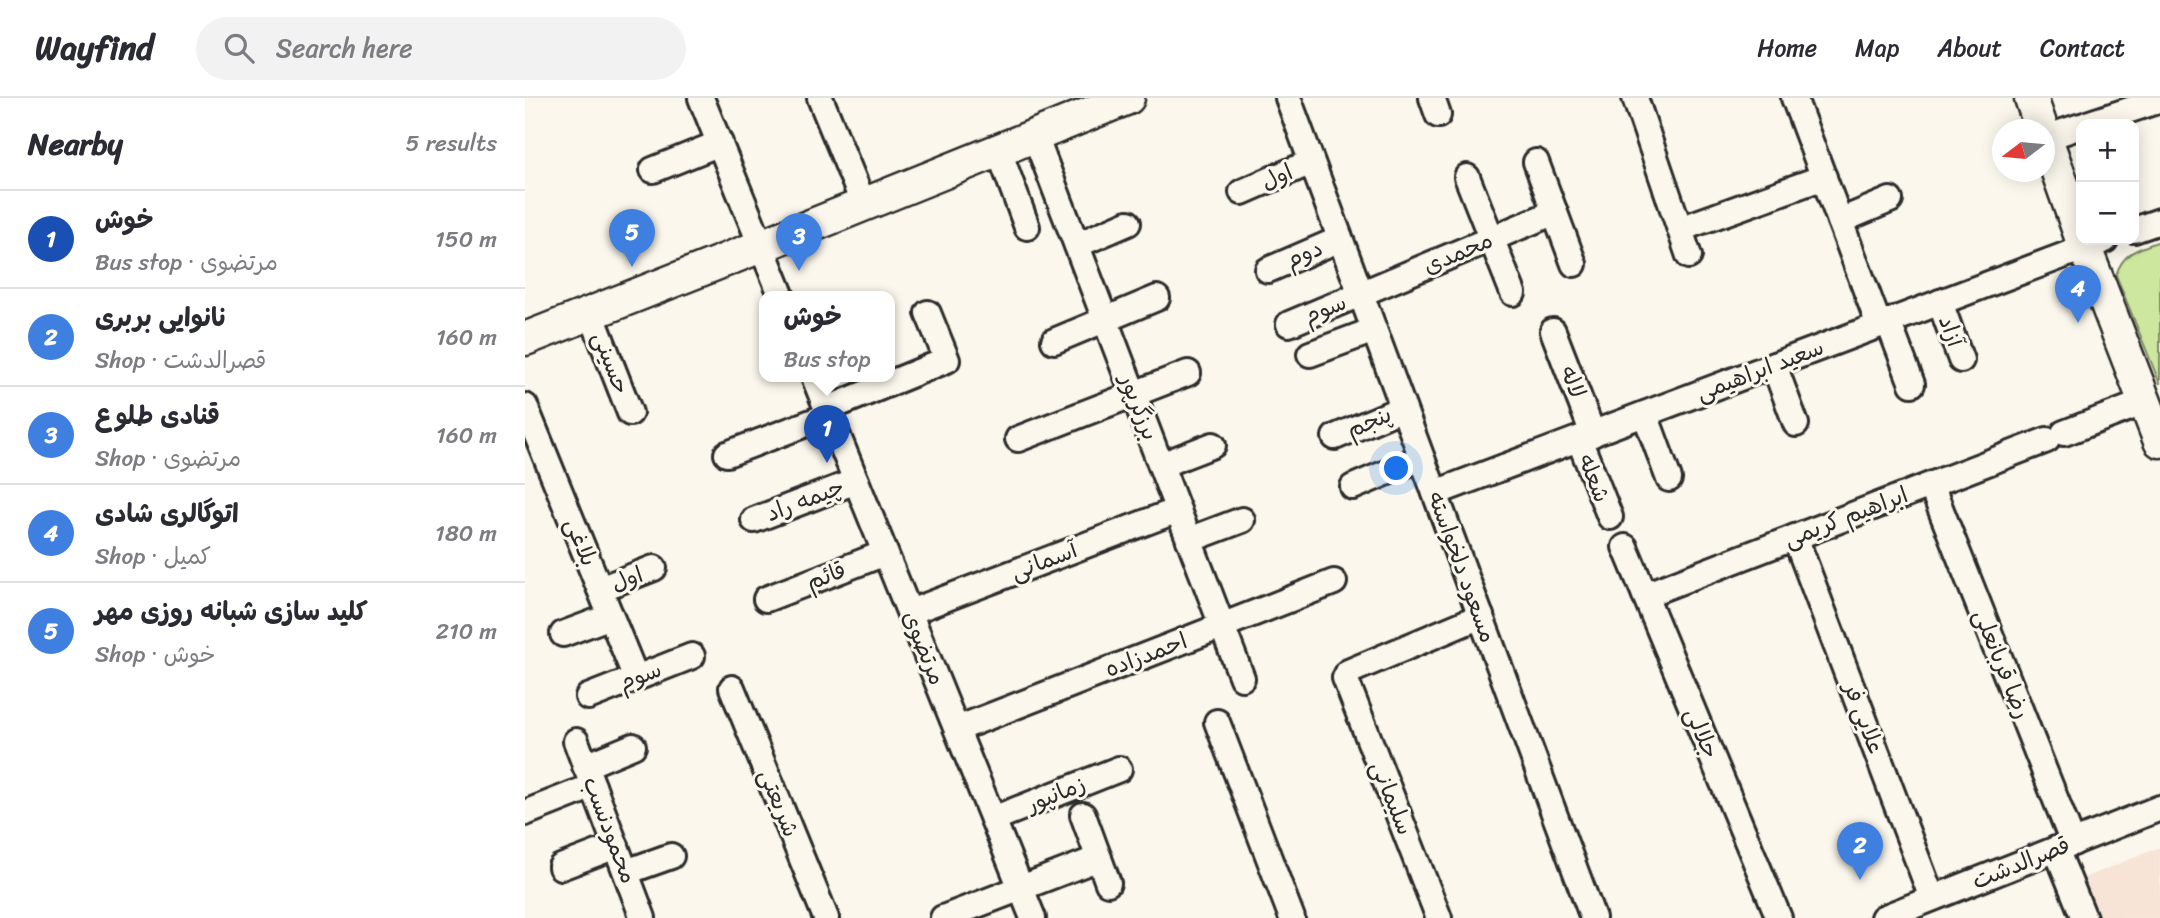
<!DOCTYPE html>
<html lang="en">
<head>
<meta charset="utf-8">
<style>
	body { margin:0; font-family:Sriracha,"Playpen Sans Arabic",sans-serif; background:#f2f2f3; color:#2b2b33 }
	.controls { position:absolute; right:21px; top:21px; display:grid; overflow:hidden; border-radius:14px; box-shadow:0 4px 18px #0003 }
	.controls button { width:63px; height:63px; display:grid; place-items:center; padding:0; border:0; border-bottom:2px solid #e1e1e2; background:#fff; color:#2b2b33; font:35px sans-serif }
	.compass { position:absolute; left:1467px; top:21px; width:63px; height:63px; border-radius:50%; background:#fff; box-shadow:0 4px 18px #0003; rotate:254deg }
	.you { position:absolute; left:872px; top:371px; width:24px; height:24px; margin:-18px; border:5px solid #fff; border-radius:50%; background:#1a73e8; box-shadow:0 0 0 10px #1a73e833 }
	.badge { display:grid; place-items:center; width:46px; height:46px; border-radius:50%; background:#b45309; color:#fff; font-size:23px; font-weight:700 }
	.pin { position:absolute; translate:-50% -58px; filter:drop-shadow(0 2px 4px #0008) }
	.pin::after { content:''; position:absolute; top:37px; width:24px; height:21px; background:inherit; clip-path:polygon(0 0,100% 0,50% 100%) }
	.popup { position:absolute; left:234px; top:193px; width:136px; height:91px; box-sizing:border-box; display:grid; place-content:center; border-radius:14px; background:#fff; filter:drop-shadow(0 2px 5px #0005); font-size:23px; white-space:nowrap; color:#7c7c81 }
	.popup b { font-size:26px; color:#2b2b33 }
	.popup::after { content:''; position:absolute; left:50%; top:100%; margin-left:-14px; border:14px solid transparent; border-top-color:#fff }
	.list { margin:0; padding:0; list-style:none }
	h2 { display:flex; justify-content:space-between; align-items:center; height:91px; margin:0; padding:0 28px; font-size:30px }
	h2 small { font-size:23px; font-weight:400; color:#7c7c81 }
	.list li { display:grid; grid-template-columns:46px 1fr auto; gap:21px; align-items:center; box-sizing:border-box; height:98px; padding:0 28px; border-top:2px solid #e1e1e2 }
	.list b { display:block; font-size:26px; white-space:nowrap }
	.list p { margin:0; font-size:23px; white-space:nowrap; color:#7c7c81 }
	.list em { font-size:23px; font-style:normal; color:#7c7c81 }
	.icon { flex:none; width:38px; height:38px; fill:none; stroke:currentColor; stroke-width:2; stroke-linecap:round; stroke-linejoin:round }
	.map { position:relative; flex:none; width:1635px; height:820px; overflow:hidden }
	header { display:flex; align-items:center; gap:42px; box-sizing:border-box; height:98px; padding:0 35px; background:#fff; border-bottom:2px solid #e1e1e2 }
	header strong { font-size:33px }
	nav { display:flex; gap:38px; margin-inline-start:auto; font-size:24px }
	.search { width:490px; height:63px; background:#f2f2f3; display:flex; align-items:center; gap:18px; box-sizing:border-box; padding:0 24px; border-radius:38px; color:#7c7c81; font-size:26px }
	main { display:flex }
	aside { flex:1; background:#fff }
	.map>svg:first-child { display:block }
	.built { fill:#f7e4d6 }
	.green { fill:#cee79e; stroke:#7c8964; stroke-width:2 }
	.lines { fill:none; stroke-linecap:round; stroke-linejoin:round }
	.minor-casing { stroke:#2b2b2b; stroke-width:30 }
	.major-casing { stroke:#2b2b2b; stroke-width:37 }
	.minor { stroke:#fbf7ec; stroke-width:24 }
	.major { stroke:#fbf7ec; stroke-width:32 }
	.labels { text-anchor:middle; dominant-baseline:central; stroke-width:6; stroke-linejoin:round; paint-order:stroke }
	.street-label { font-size:23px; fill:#2b2b2b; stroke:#fbf7ec }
</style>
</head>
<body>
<header>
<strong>Wayfind</strong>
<div class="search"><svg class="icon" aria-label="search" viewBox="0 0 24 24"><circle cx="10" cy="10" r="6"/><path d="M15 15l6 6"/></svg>Search here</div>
<nav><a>Home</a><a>Map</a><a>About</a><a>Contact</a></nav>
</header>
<main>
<aside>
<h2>Nearby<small>5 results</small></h2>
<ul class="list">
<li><span class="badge" style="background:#1a4fb4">1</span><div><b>خوش</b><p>Bus stop · مرتضوی</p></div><em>150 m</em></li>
<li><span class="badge" style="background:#3f7fe0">2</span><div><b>نانوایی بربری</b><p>Shop · قصرالدشت</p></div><em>160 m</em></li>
<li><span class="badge" style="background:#3f7fe0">3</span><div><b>قنادی طلوع</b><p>Shop · مرتضوی</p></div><em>160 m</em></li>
<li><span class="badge" style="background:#3f7fe0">4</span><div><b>اتوگالری شادی</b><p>Shop · کمیل</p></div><em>180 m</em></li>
<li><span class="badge" style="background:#3f7fe0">5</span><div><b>کلید سازی شبانه روزی مهر</b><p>Shop · خوش</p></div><em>210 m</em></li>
</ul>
</aside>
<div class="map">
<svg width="1635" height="820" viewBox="0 0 1635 820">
	<rect width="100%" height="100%" fill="#fbf7ec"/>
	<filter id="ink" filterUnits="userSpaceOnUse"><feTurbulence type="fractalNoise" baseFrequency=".0143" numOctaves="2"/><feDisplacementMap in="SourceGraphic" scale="14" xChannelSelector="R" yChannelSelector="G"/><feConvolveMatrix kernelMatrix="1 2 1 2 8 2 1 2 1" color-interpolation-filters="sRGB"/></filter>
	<g filter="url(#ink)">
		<polygon class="built" points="1635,749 1635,820 1569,820 1554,782"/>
		<path class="green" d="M1635 143V286L1591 177C1598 154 1613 151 1635 143Z"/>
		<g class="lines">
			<g class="minor-casing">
				<g id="minor">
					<polyline points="176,0 257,199"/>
					<polyline points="295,0 339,107"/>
					<polyline points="763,0 1068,820"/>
					<polyline points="907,0 913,17"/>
					<polyline points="1110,0 1164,158"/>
					<polyline points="1269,0 1354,227"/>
					<polyline points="1562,26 1635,2"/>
					<polyline points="510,38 717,580"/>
					<polyline points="1520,40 1556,28"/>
					<polyline points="474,53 502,129"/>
					<polyline points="1011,64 1049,166"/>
					<polyline points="128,72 195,45"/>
					<polyline points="942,79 988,195"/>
					<polyline points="717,94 786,64"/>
					<polyline points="1315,123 1365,102"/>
					<polyline points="1155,131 1299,79"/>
					<polyline points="1609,132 1635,123"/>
					<polyline points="552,147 603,125"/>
					<polyline points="743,172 815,141"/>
					<polyline points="1415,204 1436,262"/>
					<polyline points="66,215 105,315"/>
					<polyline points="1363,223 1387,286"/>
					<polyline points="764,226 1030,114"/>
					<polyline points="1028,233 1068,336"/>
					<polyline points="529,243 632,200"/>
					<polyline points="785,256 849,232"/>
					<polyline points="1249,267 1271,326"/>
					<polyline points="289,279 508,820"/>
					<polyline points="0,308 111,580"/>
					<polyline points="302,311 422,262 403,215"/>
					<polyline points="1120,316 1144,381"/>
					<polyline points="1539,335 1620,304"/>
					<polyline points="810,339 878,310"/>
					<polyline points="493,341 663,275"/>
					<polyline points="1054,341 1085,419"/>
					<polyline points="202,356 305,317"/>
					<polyline points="636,367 688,347"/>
					<polyline points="1406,387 1548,745"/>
					<polyline points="828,389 896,360"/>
					<polyline points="910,395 1580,142"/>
					<polyline points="229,422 331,383"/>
					<polyline points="1270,439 1407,800"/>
					<polyline points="664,442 717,422"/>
					<polyline points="1100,449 1254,820"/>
					<polyline points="75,491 129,470"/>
					<polyline points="1120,497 1522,342"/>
					<polyline points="241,501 360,455"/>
					<polyline points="385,514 653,412"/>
					<polyline points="38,536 86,518"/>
					<polyline points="823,574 956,518"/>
					<polyline points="820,580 914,820"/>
					<polyline points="207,590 301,820"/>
					<polyline points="63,599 167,558"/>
					<polyline points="692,624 767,820"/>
					<polyline points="432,631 809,484"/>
					<polyline points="51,643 118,820"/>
					<polyline points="60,668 108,648"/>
					<polyline points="0,715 68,688"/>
					<polyline points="558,717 583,785"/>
					<polyline points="468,721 594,671"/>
					<polyline points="1531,751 1559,820"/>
					<polyline points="36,769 91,748"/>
					<polyline points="101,774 146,758"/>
					<polyline points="418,820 574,760"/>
					<polyline points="1358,820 1635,710"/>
				</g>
			</g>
			<g class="major-casing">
				<g id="major">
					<polyline points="1506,0 1517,32"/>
					<polyline points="1520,38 1556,139"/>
					<polyline points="1557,142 1635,343"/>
					<polyline points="0,241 236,148 603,0"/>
				</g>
			</g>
			<use href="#minor" class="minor"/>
			<use href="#major" class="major"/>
		</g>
	</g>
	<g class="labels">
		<g class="street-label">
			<text transform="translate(752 79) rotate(-24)">اول</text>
			<text transform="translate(933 155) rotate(-23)">محمدی</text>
			<text transform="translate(779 156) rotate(-23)">دوم</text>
			<text transform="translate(800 211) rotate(-22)">سوم</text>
			<text transform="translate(1426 233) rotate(70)">آزاد</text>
			<text transform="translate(86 265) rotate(69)">حسینی</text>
			<text transform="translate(1235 272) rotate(-21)">سعید ابراهیمی</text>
			<text transform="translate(1048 284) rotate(69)">لاله</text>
			<text transform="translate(614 309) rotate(69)">برزگرپور</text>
			<text transform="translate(844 324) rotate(-23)">پنجم</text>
			<text transform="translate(1069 380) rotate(69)">شعله</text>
			<text transform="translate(280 402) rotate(-21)">چیمه راد</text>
			<text transform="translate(1321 419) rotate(-21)">ابراهیم کریمی</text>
			<text transform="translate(56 444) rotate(68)">بلاغی</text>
			<text transform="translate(519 463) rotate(-21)">آسمانی</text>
			<text transform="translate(937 469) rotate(70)">مسعود دلخواسته</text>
			<text transform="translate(301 478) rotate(-21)">قائم</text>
			<text transform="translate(102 481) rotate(-20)">اول</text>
			<text transform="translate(399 550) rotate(68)">مرتضوی</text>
			<text transform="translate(621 557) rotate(-21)">احمدزاده</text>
			<text transform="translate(1477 566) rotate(68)">رضا قربانعلی</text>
			<text transform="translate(115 578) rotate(-21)">سوم</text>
			<text transform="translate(1339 620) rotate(69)">علایی فر</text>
			<text transform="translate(1177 635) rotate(67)">جلالی</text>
			<text transform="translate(531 696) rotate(-22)">زمانپور</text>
			<text transform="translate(867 700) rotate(68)">سلیمانی</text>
			<text transform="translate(254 705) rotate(68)">شریعتی</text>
			<text transform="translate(85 732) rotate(69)">محمودنسب</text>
			<text transform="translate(1496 765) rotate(-22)">قصرالدشت</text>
		</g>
	</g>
</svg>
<div class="controls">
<button>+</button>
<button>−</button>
</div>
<svg class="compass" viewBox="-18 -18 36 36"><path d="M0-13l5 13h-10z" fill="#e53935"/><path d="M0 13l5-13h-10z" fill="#7c7c81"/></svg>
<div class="you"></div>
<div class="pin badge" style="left:302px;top:365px;background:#1a4fb4">1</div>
<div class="popup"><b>خوش</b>Bus stop</div>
<div class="pin badge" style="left:1335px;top:782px;background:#3f7fe0">2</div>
<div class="pin badge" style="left:274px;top:173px;background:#3f7fe0">3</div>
<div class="pin badge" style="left:1553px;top:225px;background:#3f7fe0">4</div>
<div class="pin badge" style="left:107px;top:169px;background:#3f7fe0">5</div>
</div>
</main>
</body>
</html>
